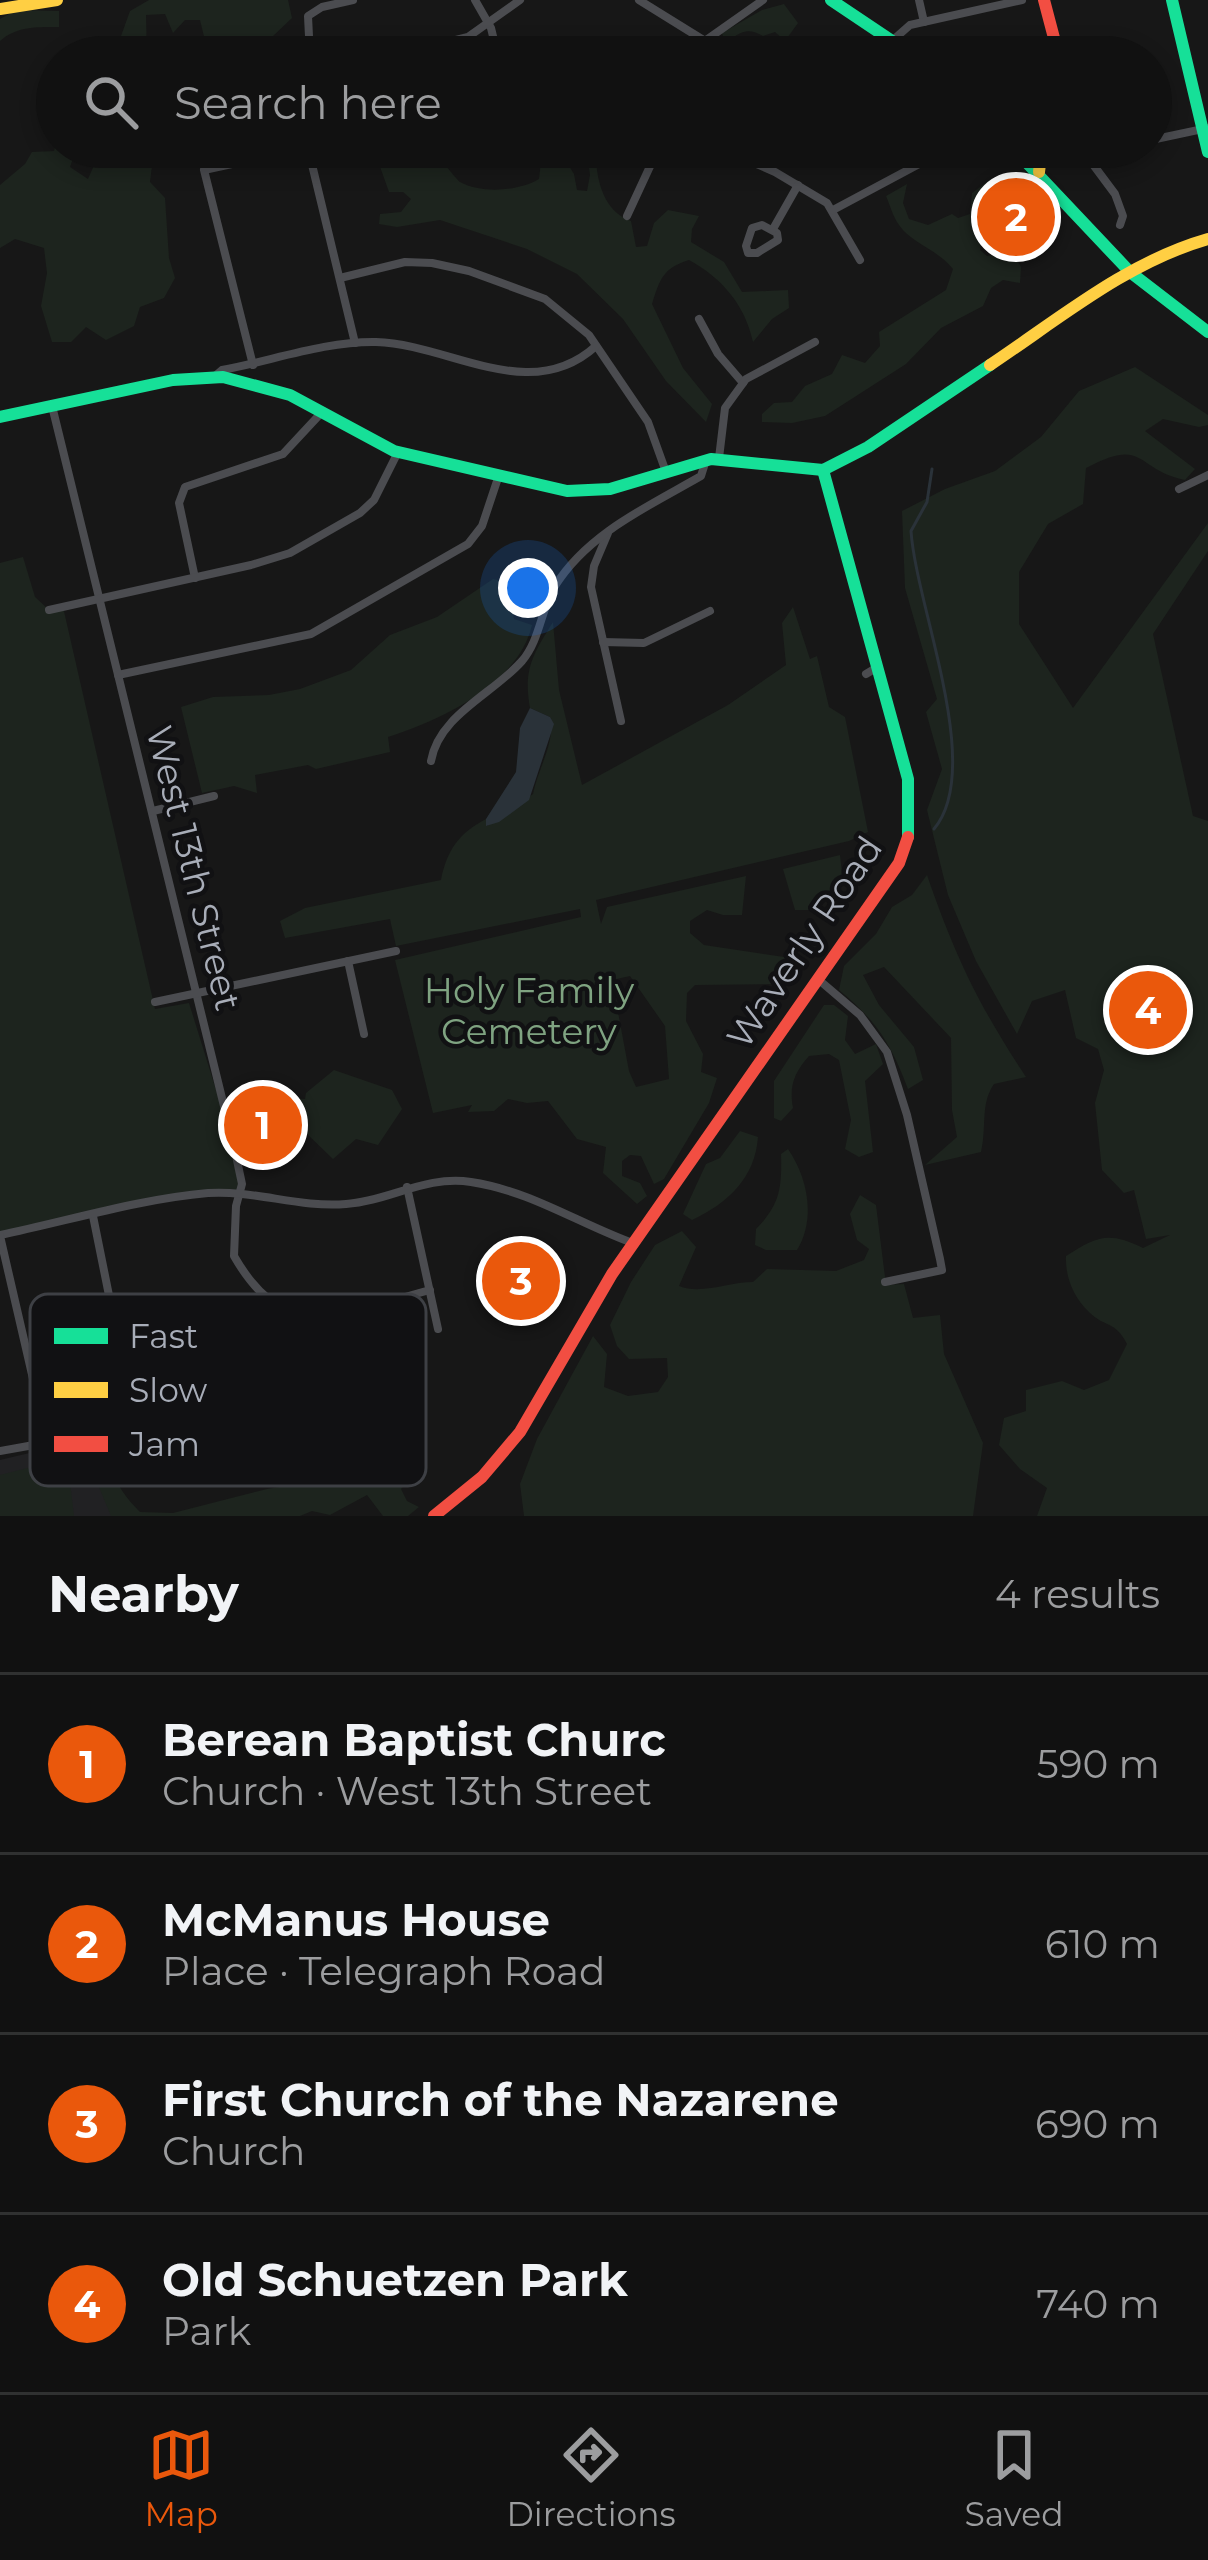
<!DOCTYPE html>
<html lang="en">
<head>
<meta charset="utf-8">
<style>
	body { margin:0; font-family:Montserrat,sans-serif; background:#1e1f1f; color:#f1f3f6 }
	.you { position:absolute; left:528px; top:588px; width:42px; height:42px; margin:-30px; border:9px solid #fff; border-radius:50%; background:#1a73e8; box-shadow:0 0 0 18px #1a73e833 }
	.badge { display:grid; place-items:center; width:78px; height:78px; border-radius:50%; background:#ea580c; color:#fff; font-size:39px; font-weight:700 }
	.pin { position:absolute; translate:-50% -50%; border:6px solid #fff; box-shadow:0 3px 12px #0006 }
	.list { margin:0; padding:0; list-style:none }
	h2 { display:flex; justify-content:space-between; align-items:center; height:156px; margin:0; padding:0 48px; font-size:51px }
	h2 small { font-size:39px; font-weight:400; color:#9c9d9f }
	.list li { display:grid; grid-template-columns:78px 1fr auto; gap:36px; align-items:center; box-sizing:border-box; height:180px; padding:0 48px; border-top:3px solid #303131 }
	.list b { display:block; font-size:45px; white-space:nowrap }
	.list p { margin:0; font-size:39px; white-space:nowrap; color:#9c9d9f }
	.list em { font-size:39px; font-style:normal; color:#9c9d9f }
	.icon { flex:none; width:66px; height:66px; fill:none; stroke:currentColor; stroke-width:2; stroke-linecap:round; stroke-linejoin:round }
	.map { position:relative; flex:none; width:1208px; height:1516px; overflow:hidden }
	.search { position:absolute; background:#111; box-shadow:0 6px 18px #0003; left:36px; right:36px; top:36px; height:132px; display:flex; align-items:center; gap:30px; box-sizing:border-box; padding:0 42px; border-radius:66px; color:#9c9d9f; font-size:45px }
	.sheet { height:876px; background:#111 }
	nav { display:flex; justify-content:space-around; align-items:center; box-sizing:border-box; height:168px; border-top:3px solid #303131; background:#111; font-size:33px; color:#9c9d9f }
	nav a { display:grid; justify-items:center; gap:6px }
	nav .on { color:#ea580c }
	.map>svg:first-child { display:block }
	.built { fill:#212123 }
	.green { fill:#1d241e; fill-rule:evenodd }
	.water { fill:#2a3239 }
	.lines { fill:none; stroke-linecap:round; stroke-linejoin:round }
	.stream { stroke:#2a3239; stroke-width:3 }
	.street { stroke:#4b4c50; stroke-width:8 }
	.fast { stroke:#16e098; stroke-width:12 }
	.slow { stroke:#ffcf43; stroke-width:12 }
	.jam { stroke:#f24e42; stroke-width:12 }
	.labels { text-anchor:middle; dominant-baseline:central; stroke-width:9; stroke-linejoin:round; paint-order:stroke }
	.street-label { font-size:36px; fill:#a8adb8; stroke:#111113 }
	.park-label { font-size:36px; fill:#7fa381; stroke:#111113 }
	.key { fill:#111113; stroke:#3e4045; stroke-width:3 }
	.key-label { font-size:33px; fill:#a8adb8 }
</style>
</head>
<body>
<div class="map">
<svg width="1208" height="1516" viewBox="0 0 1208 1516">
	<rect width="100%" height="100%" fill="#171717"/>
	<polygon class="built" points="97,1437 115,1516 0,1516 0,1460"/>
	<g class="green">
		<polygon points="149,0 288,0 292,18 273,36 267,57 209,57 200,20 185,20 173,33 165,14 146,15 147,57 110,57 104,44 121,36 130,11"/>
		<path d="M784 4 798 23 785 41 775 32 763 36C747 26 738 33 725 44L722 33 762 10Z"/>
		<path d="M16 10 59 11V27C37 27 17 26 0 41V19Z"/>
		<polygon points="57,138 57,147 77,147 70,167 88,179 102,147 154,150 150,182 165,198 169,258 175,278 164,298 140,307 134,326 106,340 86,327 71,342 52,342 41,306 47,273 44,248 15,239 0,248 0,185 25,164 32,152 54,151"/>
		<path d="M373 147H403L429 166H446C448 168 458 181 460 182 482 194 519 191 539 179L542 153H561L574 174 577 190 587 191 590 175 586 147H596C595 176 602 211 631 221L636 247 647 246 654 223 668 210 699 216 692 229 691 242 724 262 742 292 788 290 789 308 772 319 753 342C745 305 722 278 689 260 663 268 660 279 652 304L683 368 712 404 706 422 666 381 623 319 577 274 527 249 440 220 397 227 379 224 380 214 401 212 411 199 403 192H389Z"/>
		<path d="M992 178 1005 201 985 221 980 250 987 256 1012 251 1021 267 1020 283 1003 280 991 288 983 306 941 328 906 364 825 416 792 423 762 422V414L774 403 792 402 805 386 832 374 842 355 865 363 880 346 879 332 946 290 953 269C937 249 911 243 899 225 893 217 890 205 886 196L907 184 903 203 909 219 928 225 952 214 958 218 970 214 972 193Z"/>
		<path d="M1135 367 1208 415V425L1199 427 1163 419 1145 431 1195 469 1185 480C1134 469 1146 436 1086 468L1083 504 1048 524 1019 572V624L1073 708 1208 523V551L1153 634 1193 816 1208 821V1516H1037L1047 1488 1020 1469 999 1445 1004 1418 1026 1411V1390L1062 1381 1084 1390 1109 1380 1127 1344C1115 1320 1105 1328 1089 1312 1073 1297 1065 1276 1066 1256 1097 1236 1109 1231 1143 1248L1170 1235 1146 1239 1134 1190 1124 1193 1102 1170 1095 1103 1104 1070 1098 1049 1076 1038 1065 990 1032 1001 1017 1034 976 961 948 895 927 810 942 769 926 712 937 699 905 588 902 511 945 489 995 471 1041 437 1079 391Z"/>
		<polygon points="23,557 35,597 49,610 63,607 155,1009 189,1003 235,1151 239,1194 206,1193 0,1235 0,563"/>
		<path d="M493 579 507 582 514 619 532 625C519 683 442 720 388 737L390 752 316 769 308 765 255 775 257 793 234 786 202 793 181 707 213 697 269 695 300 689 351 670 390 635 437 617Z"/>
		<path d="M793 607 810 659 817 656 829 707 845 717 868 832 849 841 596 900 601 924 607 907 746 876 742 915H723L707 910 690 921V933L704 945 791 958 794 972 783 984 695 985 687 993 686 1021 703 1054 701 1072 717 1078 709 1103 664 1179 654 1184 641 1156 630 1155 622 1161V1176L640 1183 647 1196 637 1204 603 1173 606 1147 577 1139 548 1101 527 1103 508 1099 494 1111 468 1112 472 1105 433 1113 395 960 581 917 580 909 396 946 390 919 285 938 280 921 305 908 441 880C447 850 459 833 486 819L487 826 533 794C538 768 556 742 550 717L530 708C523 670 533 654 553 622L559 690 582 785 728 705 786 665 782 623ZM630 976 665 1026 669 1079 636 1087 629 1071 612 980Z"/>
		<polygon points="840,855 843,882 814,910 795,910 783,869"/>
		<path d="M927 875C955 956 979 1006 1026 1077L994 1084C980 1104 987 1127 981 1152L925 1165 957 1137 952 1110 951 1038 884 967 863 975 879 1005 914 1047 923 1080 908 1089C891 1044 877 1021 839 990L844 966 876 934 892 907 912 895Z"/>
		<path d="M824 1005H834L848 1016 845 1040 855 1054 876 1044 883 1064 865 1081 873 1152 859 1157 845 1149 851 1120 839 1060 829 1054 809 1056C794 1073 789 1086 793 1108L781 1121 774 1118V1081Z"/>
		<polygon points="334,1070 392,1090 402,1109 378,1145 356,1139 333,1159 303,1130 304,1109 284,1108 284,1098 305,1099 306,1093"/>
		<path d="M740 1131 758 1137C755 1178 728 1203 692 1220L683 1214 706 1164 720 1158Z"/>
		<path d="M788 1149C808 1178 816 1219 797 1250H766L755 1245 756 1229C780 1205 782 1188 781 1154Z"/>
		<path d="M860 1195 876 1205 886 1285 904 1284 913 1318 940 1315 944 1354 983 1443 973 1516H524L520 1484 537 1439 593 1336 607 1354 604 1387 628 1396 658 1392 668 1377 667 1358 629 1359 617 1346 610 1325 631 1282 655 1245 682 1231 696 1247 679 1286C701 1295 729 1282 753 1282L767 1269 836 1271 864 1260 869 1249 857 1240 850 1214Z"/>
		<path d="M87 1414 124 1432 132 1441 161 1438 163 1447 112 1454C110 1479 124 1495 140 1512L173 1513 267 1489 425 1462 401 1489 407 1501 419 1507 408 1516H383L367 1495 330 1515 312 1511 300 1516H111L91 1468Z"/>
		<polygon points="67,1458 74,1516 0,1516 0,1475"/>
	</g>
	<polygon class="water" points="530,708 550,717 554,724 529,800 499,822 486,826 486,819 516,772 520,728"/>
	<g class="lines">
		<path class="stream" d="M932 469 927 502 911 531C916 607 985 768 934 829"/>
		<g class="street">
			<polyline points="475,0 491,28 498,57"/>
			<polyline points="639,0 705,41"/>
			<polyline points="919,0 924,22"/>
			<polyline points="893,40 910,25 1022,0"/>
			<polyline points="310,57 308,16 322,7 353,0"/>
			<polyline points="387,57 468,37 520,0"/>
			<polyline points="682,57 763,0"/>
			<polyline points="1151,140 1208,128"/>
			<polyline points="717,147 775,172 827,203 860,260"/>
			<polyline points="1080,147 1115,194 1123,216 1120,225"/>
			<polyline points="308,148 355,343"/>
			<polyline points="833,210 951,147"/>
			<polyline points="627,216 659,147"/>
			<polygon points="762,225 777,233 778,240 757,253 748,253 746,246 752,228"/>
			<polyline points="773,229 798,185"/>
			<polyline points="340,278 405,262 432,263 469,271 545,299 589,335 648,422 666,472"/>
			<polyline points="699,319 718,354 743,383"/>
			<polyline points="253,365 204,170 311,147"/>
			<path d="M215 376 222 370C271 361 326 341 376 342 450 344 530 406 596 346"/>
			<path d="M52 406 235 1151 242 1184 236 1206 234 1256C288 1350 345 1312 430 1290"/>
			<polyline points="719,458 725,408 746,379 815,342"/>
			<polyline points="1179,489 1208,475"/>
			<polyline points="608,533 594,566 591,587 621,721"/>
			<polyline points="195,578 179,503 185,487 283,454 323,411"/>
			<polyline points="49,610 251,565 290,553 360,513 374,500 398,452"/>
			<polyline points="603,642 644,643 710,611"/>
			<polyline points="866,674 876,668"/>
			<polyline points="118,675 311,634 468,544 482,526 498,478"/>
			<path d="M431 761C439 715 493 694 522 661 540 640 541 609 555 586 588 533 649 506 701 476L706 460"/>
			<polyline points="153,811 214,796"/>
			<polyline points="348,961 364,1034"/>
			<polyline points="819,980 860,1015 887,1052 907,1115 940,1259 942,1270 885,1282"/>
			<polyline points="155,1002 396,951"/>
			<polyline points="407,1187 438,1329"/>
			<polyline points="93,1216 120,1350 129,1358 159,1360"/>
			<path d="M0 1235C68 1221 139 1199 208 1193 255 1190 299 1208 346 1204 390 1201 425 1175 471 1182 531 1191 579 1224 635 1244"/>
			<polyline points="0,1236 37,1396"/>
			<polyline points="0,1451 45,1443"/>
		</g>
		<g class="fast">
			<polyline points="831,0 916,57"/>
			<polyline points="1172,0 1208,152"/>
			<polyline points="1012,147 1130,272 1208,332"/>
			<polyline points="0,417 173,380 223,377 290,395 394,451 567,491 610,489 711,459 823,470 868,447 990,365"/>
			<polyline points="823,470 908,779 908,837"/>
		</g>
		<g class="slow">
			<polyline points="0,9 57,0"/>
			<polyline points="1039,172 1041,155 1065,147"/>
			<path d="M990 365C1059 319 1127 262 1208 239"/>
		</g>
		<g class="jam">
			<polyline points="1044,0 1059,57"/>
			<polyline points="434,1516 482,1477 520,1432 612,1274 899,863 908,837"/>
		</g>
	</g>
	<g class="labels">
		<g class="street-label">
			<text transform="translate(194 868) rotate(76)">West 13th Street</text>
			<text transform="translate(804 942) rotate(-56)">Waverly Road</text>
		</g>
		<g class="park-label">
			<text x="529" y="990">Holy Family<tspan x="529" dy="41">Cemetery</tspan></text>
		</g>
	</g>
	<rect x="30" y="1294" width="396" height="192" rx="18" class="key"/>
	<rect x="54" y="1328" width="54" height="16" fill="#16e098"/>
	<rect x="54" y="1382" width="54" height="16" fill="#ffcf43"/>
	<rect x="54" y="1436" width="54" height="16" fill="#f24e42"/>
	<g class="key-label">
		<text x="129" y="1348">Fast</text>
		<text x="129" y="1402">Slow</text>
		<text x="129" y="1456">Jam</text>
	</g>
</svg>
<div class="you"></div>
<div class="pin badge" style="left:263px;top:1125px">1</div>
<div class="pin badge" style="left:1016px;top:217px">2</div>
<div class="pin badge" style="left:521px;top:1281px">3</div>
<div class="pin badge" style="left:1148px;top:1010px">4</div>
<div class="search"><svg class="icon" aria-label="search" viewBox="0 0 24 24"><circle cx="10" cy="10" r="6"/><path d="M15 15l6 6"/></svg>Search here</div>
</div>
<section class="sheet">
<h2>Nearby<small>4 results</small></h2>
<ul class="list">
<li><span class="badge">1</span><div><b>Berean Baptist Churc</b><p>Church · West 13th Street</p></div><em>590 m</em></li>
<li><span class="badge">2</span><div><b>McManus House</b><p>Place · Telegraph Road</p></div><em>610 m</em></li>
<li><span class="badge">3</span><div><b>First Church of the Nazarene</b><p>Church</p></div><em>690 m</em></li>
<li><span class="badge">4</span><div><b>Old Schuetzen Park</b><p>Park</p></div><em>740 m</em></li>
</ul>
</section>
<nav>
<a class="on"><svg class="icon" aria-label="map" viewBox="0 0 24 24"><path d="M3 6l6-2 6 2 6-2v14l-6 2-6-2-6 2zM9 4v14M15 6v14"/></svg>Map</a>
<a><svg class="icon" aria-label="directions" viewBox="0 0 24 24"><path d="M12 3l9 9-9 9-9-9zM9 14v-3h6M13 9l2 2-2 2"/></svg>Directions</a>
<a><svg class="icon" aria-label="saved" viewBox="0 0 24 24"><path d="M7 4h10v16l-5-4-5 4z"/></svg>Saved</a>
</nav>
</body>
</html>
